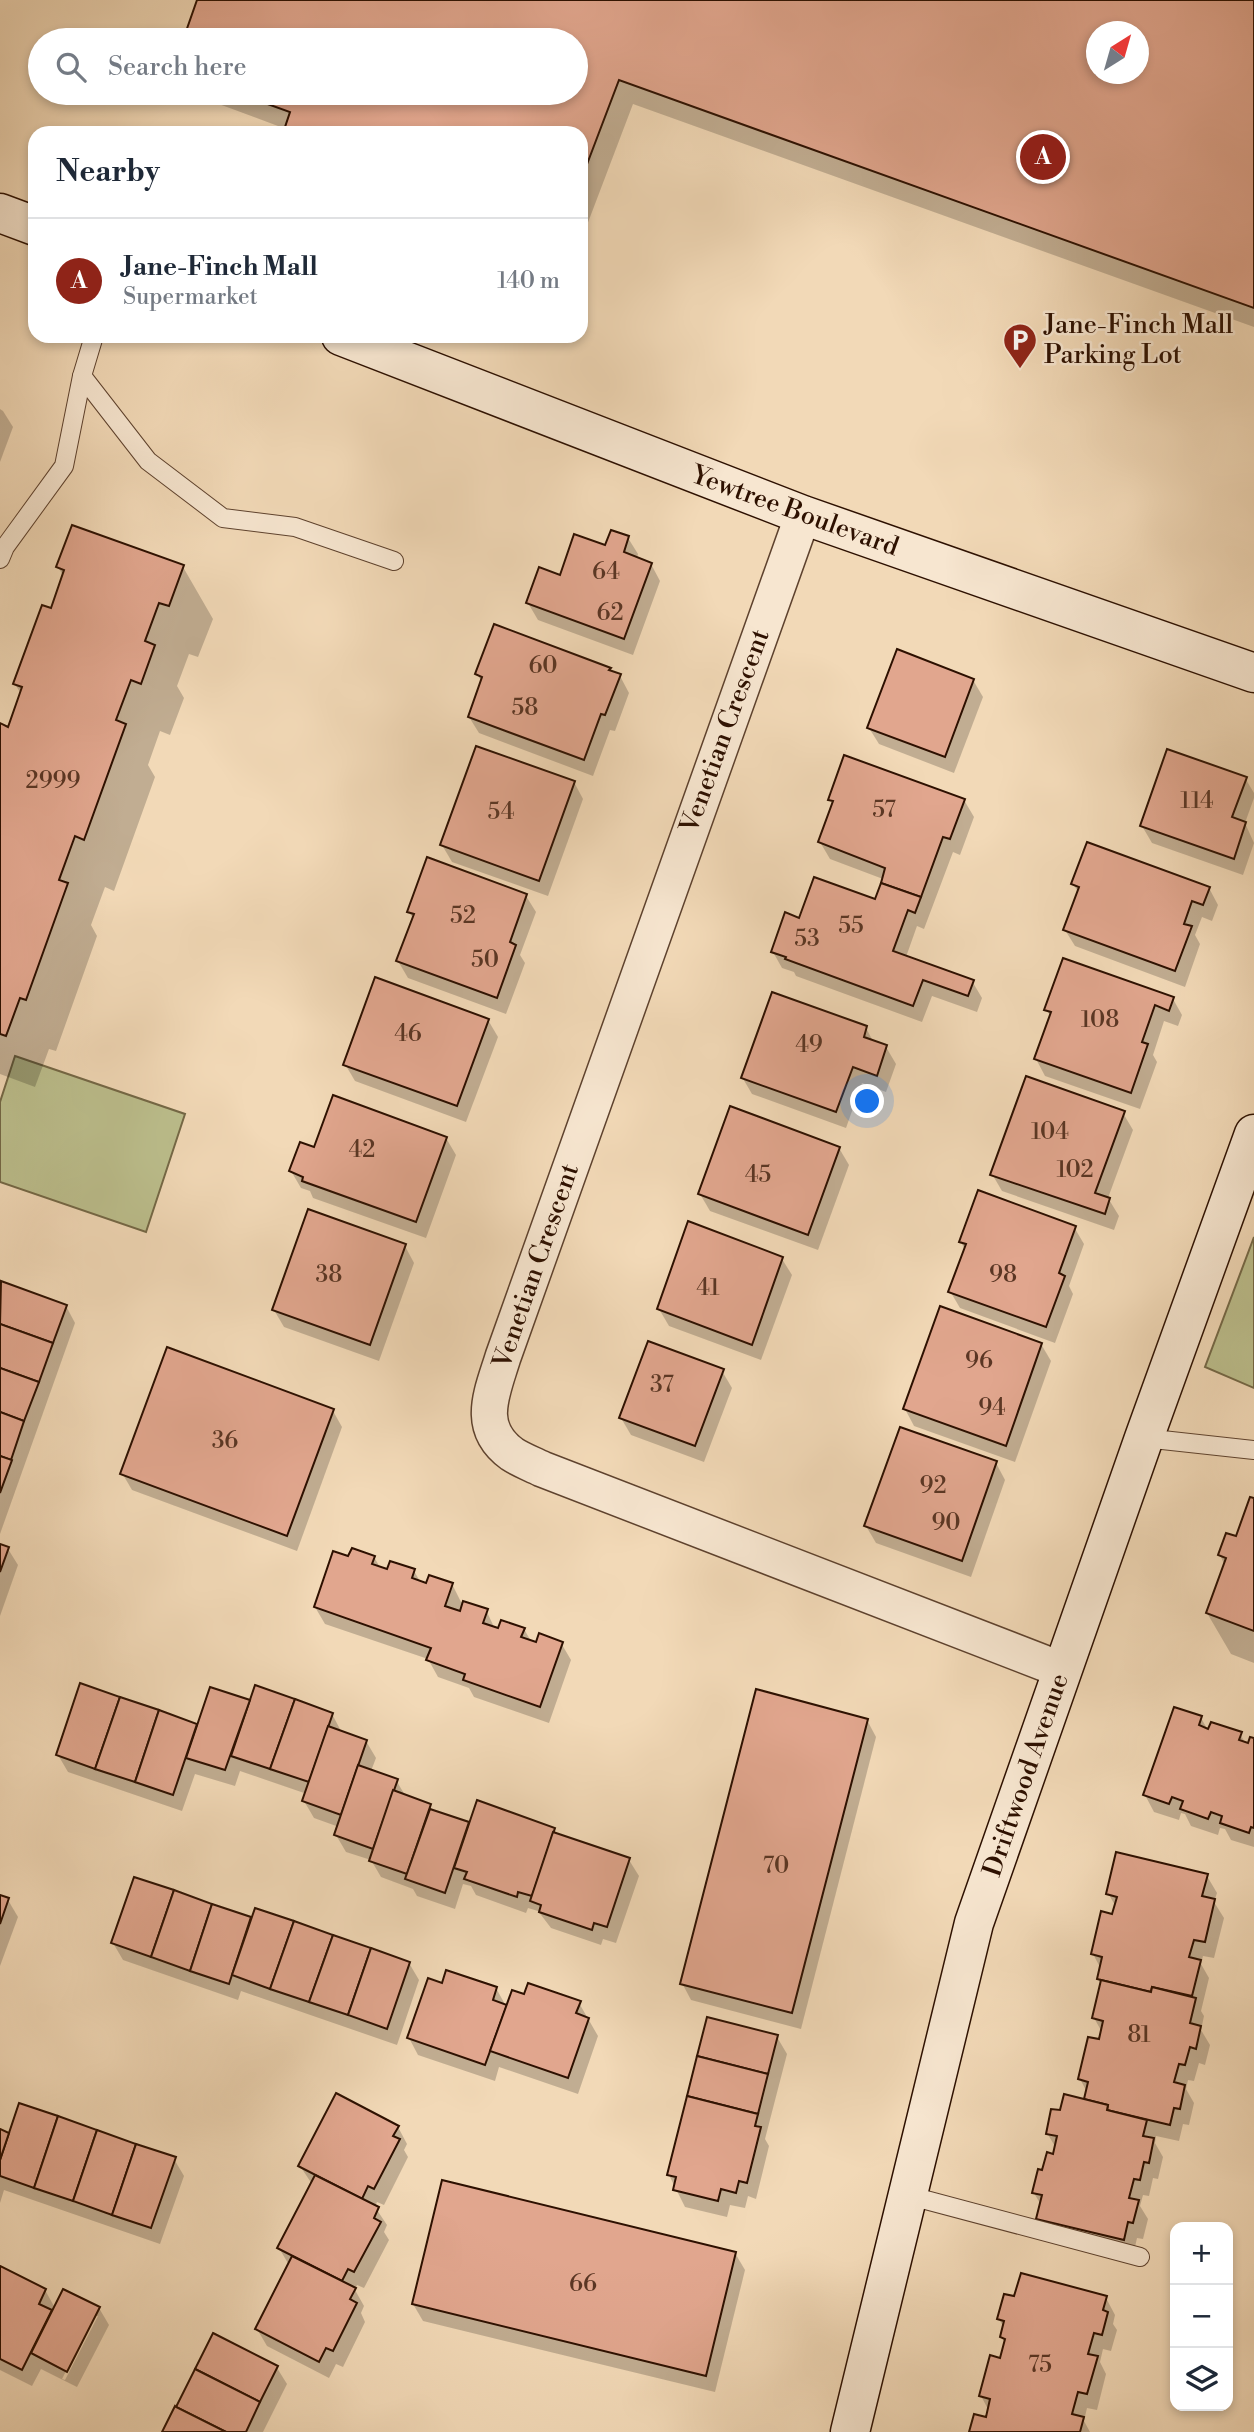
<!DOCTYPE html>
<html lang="en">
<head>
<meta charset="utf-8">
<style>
	body { margin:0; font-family:"Libre Bodoni",serif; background:#f6f6f7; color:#1f2937 }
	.controls { position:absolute; right:21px; bottom:21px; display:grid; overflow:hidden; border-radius:14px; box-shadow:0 4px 10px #0003 }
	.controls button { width:63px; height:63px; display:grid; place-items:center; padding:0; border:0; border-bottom:2px solid #e0e1e3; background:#fff; color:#1f2937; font:35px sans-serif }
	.compass { position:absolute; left:1086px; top:21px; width:63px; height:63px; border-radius:50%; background:#fff; box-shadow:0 4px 10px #0003; rotate:37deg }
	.you { position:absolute; left:868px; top:1102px; width:24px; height:24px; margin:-18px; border:5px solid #fff; border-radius:50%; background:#1a73e8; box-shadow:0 0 0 10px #1a73e833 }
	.badge { display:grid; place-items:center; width:46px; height:46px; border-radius:50%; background:#8f2418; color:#fff; font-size:23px; font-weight:700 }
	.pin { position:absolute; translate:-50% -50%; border:4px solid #fff; box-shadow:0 2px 7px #0006 }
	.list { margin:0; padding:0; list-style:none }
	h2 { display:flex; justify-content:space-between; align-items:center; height:91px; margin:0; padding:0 28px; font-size:30px }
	h2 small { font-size:23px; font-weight:400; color:#747a83 }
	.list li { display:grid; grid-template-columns:46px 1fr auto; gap:21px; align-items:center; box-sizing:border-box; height:126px; padding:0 28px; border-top:2px solid #e0e1e3 }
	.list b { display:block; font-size:26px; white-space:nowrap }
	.list p { margin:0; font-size:23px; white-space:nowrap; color:#747a83 }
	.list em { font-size:23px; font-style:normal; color:#747a83 }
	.icon { flex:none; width:38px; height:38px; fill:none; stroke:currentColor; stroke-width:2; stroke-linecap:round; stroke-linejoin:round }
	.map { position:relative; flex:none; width:1254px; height:2432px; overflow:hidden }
	.search { position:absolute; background:#fff; box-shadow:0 4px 10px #0003; left:28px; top:28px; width:560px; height:77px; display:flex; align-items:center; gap:18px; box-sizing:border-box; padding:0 24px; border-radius:38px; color:#747a83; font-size:26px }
	.panel { position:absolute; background:#fff; box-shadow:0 4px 10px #0003; left:28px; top:126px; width:560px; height:217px; border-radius:21px }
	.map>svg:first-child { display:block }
	.green { fill:#bcbf8d; stroke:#746846; stroke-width:2 }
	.shadow { fill:#0003; fill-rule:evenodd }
	.building { fill:#e1a68e; stroke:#2d1000; stroke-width:2; fill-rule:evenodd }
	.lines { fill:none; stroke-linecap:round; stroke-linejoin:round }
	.lane-casing { stroke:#5e422e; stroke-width:20 }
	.street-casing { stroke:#5e422e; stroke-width:38 }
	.secondary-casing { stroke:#2d1000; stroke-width:41 }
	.lane { stroke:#f7e6d0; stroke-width:18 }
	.street { stroke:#f7e6d0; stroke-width:35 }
	.secondary { stroke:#f7e6d0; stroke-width:38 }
	.labels { text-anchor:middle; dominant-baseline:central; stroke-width:5; stroke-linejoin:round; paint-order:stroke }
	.number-label { font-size:23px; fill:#5a3624 }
	.poi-label { font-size:26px; fill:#2d1000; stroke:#f7e6d0; text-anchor:start }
	.street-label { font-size:26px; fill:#2d1000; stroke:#f7e6d0 }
</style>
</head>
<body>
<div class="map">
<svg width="1254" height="2432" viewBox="0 0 1254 2432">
	<rect width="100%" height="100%" fill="#f2d9b7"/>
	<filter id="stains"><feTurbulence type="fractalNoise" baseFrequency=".00286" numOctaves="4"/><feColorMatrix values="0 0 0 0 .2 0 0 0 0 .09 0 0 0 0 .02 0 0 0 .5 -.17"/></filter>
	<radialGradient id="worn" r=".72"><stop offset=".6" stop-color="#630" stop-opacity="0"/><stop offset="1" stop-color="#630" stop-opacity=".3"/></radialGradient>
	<g class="green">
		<polygon points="15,1056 185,1114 146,1232 0,1182 0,1102"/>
		<polygon points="1254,1237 1254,1388 1205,1367"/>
	</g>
	<g class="shadow">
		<path d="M199 0H1254V327L633 104 584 233 581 232V133H285L286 129 189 93H576V40H185ZM1096 32H1138V74H1096Z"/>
		<polygon points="0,409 3,411 13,427 0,462"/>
		<polygon points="628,538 638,554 637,558 651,564 660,581 633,655 538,620 528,603 561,577 606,547"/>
		<polygon points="58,567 183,567 213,619 198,657 189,654 177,686 184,698 170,735 160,731 148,765 155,777 114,891 105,887 91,925 97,936 56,1051 49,1049 35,1087 0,1074 0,727 9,729 21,694 15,684 52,611 64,577"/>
		<polygon points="610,669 612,673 620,676 629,693 615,731 610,730 593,776 479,733 469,717 482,682 477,674"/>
		<polygon points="973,680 983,697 954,773 879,744 869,728"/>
		<polygon points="1245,778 1254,793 1254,798 1245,823 1254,843 1243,875 1152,843 1142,826"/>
		<polygon points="574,782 583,799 548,896 452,862 442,845"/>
		<polygon points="830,799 964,800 974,817 960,855 953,852 924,929 917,926 906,957 972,981 982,998 977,1012 932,996 922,1022 796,976 794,972 782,968 773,952 801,920 876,901 883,879 830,859 820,842 833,805"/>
		<polygon points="1073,884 1209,888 1218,905 1212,921 1202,917 1195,935 1200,944 1185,987 1075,946 1065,930 1079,893"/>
		<polygon points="526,896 536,912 520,955 525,963 506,1014 408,978 398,961 414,920 409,912"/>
		<polygon points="1173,999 1182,1015 1178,1026 1164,1021 1153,1055 1157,1062 1140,1109 1045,1076 1036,1059 1051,1017 1046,1009"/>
		<polygon points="488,1020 498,1037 466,1122 355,1081 345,1064"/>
		<polygon points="866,1028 874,1043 886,1047 896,1064 886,1092 862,1083 846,1128 752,1094 742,1077"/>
		<polygon points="1123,1113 1133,1130 1108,1198 1119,1216 1114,1230 1002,1191 992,1174"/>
		<polygon points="446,1138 456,1155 426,1238 313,1198 310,1191 301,1188 291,1171 315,1149"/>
		<polygon points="839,1148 849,1165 818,1250 710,1211 700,1194"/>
		<polygon points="1074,1227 1084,1244 1069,1286 1073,1294 1055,1343 960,1308 950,1291 965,1250 961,1242"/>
		<polygon points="405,1246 414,1263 379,1361 284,1327 274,1310"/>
		<polygon points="782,1259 792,1275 761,1360 669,1326 659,1309"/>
		<polygon points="2,1283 66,1306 75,1323 0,1534 0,1289"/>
		<polygon points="1041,1344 1051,1361 1015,1462 914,1426 905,1409"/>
		<polygon points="722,1371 732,1388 704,1462 631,1435 621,1418"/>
		<polygon points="333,1411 342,1427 297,1551 132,1490 122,1473"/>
		<polygon points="996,1463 1005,1480 971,1577 876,1543 866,1526"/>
		<polygon points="1254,1500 1254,1663 1231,1654 1207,1613 1225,1566 1220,1555 1237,1538"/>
		<polygon points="0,1546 8,1549 18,1565 0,1616"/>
		<polygon points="374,1557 381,1569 414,1571 421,1583 452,1584 461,1602 486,1610 495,1629 524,1629 532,1643 561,1643 571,1660 549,1723 474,1697 469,1688 438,1677 428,1659 325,1624 315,1607 349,1559"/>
		<polygon points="81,1686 198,1726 251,1702 332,1714 341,1731 366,1741 376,1758 371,1771 396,1780 406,1797 430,1806 434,1813 471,1824 554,1829 557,1835 629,1860 639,1876 616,1943 603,1939 601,1945 551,1928 538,1911 528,1908 526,1913 476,1895 471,1886 463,1884 455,1909 417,1896 413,1889 381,1877 371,1860 346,1852 336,1835 339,1827 314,1818 304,1801 307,1794 240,1771 235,1786 195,1774 182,1811 68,1772 58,1755"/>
		<polygon points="1201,1718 1209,1732 1240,1734 1246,1744 1254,1740 1254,1847 1231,1840 1225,1829 1220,1828 1218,1835 1191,1826 1185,1814 1181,1813 1179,1820 1154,1812 1145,1795"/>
		<polygon points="867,1720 876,1737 801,2029 691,2000 682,1983"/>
		<polygon points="1207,1876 1217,1893 1214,1902 1224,1918 1214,1958 1203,1956 1201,1964 1209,1978 1201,2011 1204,2016 1201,2030 1210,2045 1205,2065 1199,2063 1194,2081 1188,2080 1186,2089 1194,2103 1189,2125 1183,2124 1179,2141 1156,2136 1155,2143 1163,2157 1158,2179 1153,2178 1149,2196 1143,2195 1140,2206 1148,2219 1143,2239 1137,2238 1133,2256 1047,2236 1038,2219 1041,2205 1034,2193 1056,2148 1047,2133 1061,2112 1085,2101 1087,2092 1080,2079 1100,2041 1102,2032 1094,2018 1102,1985 1098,1979 1101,1969 1093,1954 1114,1916 1116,1907 1108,1893"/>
		<polygon points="135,1879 252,1920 409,1963 419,1980 397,2045 241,1991 238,2000 123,1960 113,1943"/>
		<polygon points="0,1897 8,1900 18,1917 0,1966"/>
		<polygon points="443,1985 496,1988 507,2008 525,1996 579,2003 598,2036 578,2094 499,2067 495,2081 418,2055 409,2038"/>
		<polygon points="777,2037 787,2054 765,2139 769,2146 756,2199 748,2196 745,2208 730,2205 727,2217 685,2207 669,2175"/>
		<polygon points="398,2127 407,2144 404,2150 408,2157 384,2205 377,2202 375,2207 387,2225 384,2232 389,2240 364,2288 357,2285 355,2290 364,2306 361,2313 365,2322 343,2367 336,2364 329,2378 267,2346 257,2329 289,2265 279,2248 312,2184 300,2166"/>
		<polygon points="0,2131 11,2135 174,2159 184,2176 160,2244 4,2190 0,2203"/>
		<polygon points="735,2253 745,2270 715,2392 423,2321 413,2304"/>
		<path d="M0 2268 45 2290 55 2308H99L109 2325 77 2387 41 2369 32 2386 0 2370ZM94 2316H98L65 2380 62 2379Z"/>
		<polygon points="1016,2298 1106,2298 1115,2315 1113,2324 1117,2330 1111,2351 1103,2349 1100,2362 1106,2374 1097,2410 1087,2408 1084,2421 1090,2432 971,2432 987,2419 989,2411 981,2396 1001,2360 1005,2343 1001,2336 1004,2328 999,2319"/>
		<polygon points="277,2368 287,2384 263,2432 164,2432"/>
	</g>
	<g class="building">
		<path d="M197 0H1254V308L619 80 581 180V133H358L350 130 349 133H283L290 112 237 93H576V40H183ZM1096 32H1138V74H1096Z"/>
		<polygon points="72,525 184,565 169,606 159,603 145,641 155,645 141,684 131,680 116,720 126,724 84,840 75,836 59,880 68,883 26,1000 20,998 6,1036 0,1034 0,723 8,727 22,687 13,684 42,605 51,608 64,570 56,567"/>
		<polygon points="611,530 629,536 624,552 652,563 624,639 526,603 539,567 560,575 574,534 605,545"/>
		<polygon points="494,624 611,668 609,670 621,674 605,715 601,714 584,760 468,717 482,677 475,674"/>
		<polygon points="897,649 974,679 945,757 867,728"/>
		<polygon points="476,746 575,781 539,881 440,845"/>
		<polygon points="1167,749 1247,777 1232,817 1246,822 1234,859 1140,826"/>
		<polygon points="844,755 965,799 950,839 943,837 921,897 881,883 885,868 818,842 833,801 828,800"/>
		<polygon points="1087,842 1210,887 1203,905 1192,901 1184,924 1192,926 1175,971 1063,930 1079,887 1071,884"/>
		<polygon points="427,857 527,894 510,942 516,945 497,998 396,961 414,914 407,912"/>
		<polygon points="814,877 875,899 881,883 921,897 915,913 908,910 893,951 974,980 968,996 923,980 913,1006 785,959 786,957 771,952 785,912 799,918"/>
		<polygon points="1063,958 1174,997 1169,1011 1155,1005 1142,1042 1148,1044 1131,1093 1034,1059 1051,1012 1044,1010"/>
		<polygon points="375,977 489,1019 457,1106 343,1065"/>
		<polygon points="772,992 867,1026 864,1037 887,1045 877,1076 853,1067 836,1112 741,1078"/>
		<polygon points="1026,1076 1125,1111 1095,1193 1110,1198 1105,1214 990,1175"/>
		<polygon points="333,1095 447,1137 416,1222 302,1181 303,1177 289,1171 300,1142 314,1147"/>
		<polygon points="730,1106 840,1147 808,1235 698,1194"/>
		<polygon points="978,1190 1076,1226 1059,1273 1065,1276 1046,1327 948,1292 966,1244 959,1242"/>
		<polygon points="308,1209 406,1244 370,1345 272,1310"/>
		<polygon points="688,1221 783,1257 752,1345 657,1309"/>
		<polygon points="1,1281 67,1305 53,1343 0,1324"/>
		<polygon points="940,1306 1042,1343 1006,1446 903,1409"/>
		<polygon points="0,1324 53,1343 39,1382 0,1368"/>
		<polygon points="648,1341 724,1369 695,1446 619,1418"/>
		<polygon points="167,1347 334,1409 287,1536 120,1474"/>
		<polygon points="0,1368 39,1382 24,1421 0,1412"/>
		<polygon points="0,1412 24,1421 11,1460 0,1456"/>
		<polygon points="900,1427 997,1461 962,1561 864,1526"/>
		<polygon points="0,1456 12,1460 0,1493"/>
		<polygon points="1250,1497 1254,1498 1254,1631 1206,1613 1226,1558 1218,1555 1226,1533 1236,1536"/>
		<polygon points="0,1544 9,1547 0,1572"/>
		<polygon points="352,1548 375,1556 372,1564 387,1569 390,1561 415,1569 412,1578 426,1583 429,1575 453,1583 445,1606 460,1611 463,1601 488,1609 483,1623 498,1628 501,1620 525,1628 521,1637 536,1642 539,1633 563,1642 540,1707 463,1680 465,1674 426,1660 431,1648 314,1607 333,1551 348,1556"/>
		<polygon points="80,1683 120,1697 95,1769 56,1755"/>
		<polygon points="255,1685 295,1699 270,1769 231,1756"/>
		<polygon points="210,1687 250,1700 225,1770 186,1758"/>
		<polygon points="756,1689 868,1719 792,2013 680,1984"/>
		<polygon points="120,1697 159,1710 135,1782 95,1769"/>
		<polygon points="295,1699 333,1713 309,1782 270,1769"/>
		<polygon points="1174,1707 1202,1716 1199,1725 1208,1729 1211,1722 1242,1732 1239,1740 1248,1743 1250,1737 1254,1738 1254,1828 1251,1827 1249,1833 1220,1823 1222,1816 1211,1812 1208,1819 1180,1809 1183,1801 1172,1797 1169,1804 1143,1795"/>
		<polygon points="159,1710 197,1724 173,1795 135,1782"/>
		<polygon points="328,1726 367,1740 341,1815 302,1801"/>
		<polygon points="358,1765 398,1779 373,1849 334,1835"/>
		<polygon points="393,1790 431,1804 407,1874 369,1861"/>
		<polygon points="477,1800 555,1828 532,1896 518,1892 517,1897 464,1879 467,1872 454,1868"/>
		<polygon points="430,1809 469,1822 445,1893 405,1879"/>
		<polygon points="553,1832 630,1858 607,1927 594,1923 592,1930 539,1912 541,1905 530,1901"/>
		<polygon points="1116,1852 1208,1874 1202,1896 1215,1899 1205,1942 1194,1940 1189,1957 1201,1960 1192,1996 1152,1987 1151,1992 1097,1979 1102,1957 1091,1954 1101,1911 1112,1914 1117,1897 1106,1894"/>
		<polygon points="134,1877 174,1890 151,1957 111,1943"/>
		<polygon points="174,1890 212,1904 190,1971 151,1957"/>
		<polygon points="0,1895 9,1898 0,1924"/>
		<polygon points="212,1904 251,1917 229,1984 190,1971"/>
		<polygon points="255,1908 294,1921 270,1989 232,1975"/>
		<polygon points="294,1921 333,1935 309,2002 270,1989"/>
		<polygon points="333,1935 371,1948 348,2015 309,2002"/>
		<polygon points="371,1948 410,1962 387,2029 348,2015"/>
		<polygon points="446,1970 497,1987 493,2000 507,2005 485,2065 407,2038 428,1978 442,1983"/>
		<polygon points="1101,1980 1151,1992 1152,1987 1196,1998 1190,2023 1201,2026 1196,2049 1190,2047 1185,2065 1179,2064 1174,2082 1185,2085 1180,2109 1174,2108 1170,2125 1107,2110 1108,2105 1084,2099 1088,2082 1078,2079 1088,2037 1099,2039 1103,2021 1092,2018"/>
		<polygon points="528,1983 581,2001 576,2013 589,2018 568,2078 490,2051 512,1990 524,1994"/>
		<polygon points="707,2017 778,2035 768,2074 697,2056"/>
		<polygon points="697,2056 768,2074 758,2114 687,2096"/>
		<polygon points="336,2093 399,2126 393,2136 400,2139 374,2189 368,2186 362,2199 298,2166"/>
		<polygon points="1064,2094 1108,2105 1107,2110 1147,2120 1143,2136 1154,2138 1149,2163 1144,2162 1140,2180 1134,2179 1129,2198 1139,2200 1133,2223 1128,2222 1124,2240 1036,2219 1042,2195 1032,2193 1038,2169 1042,2170 1047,2152 1053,2154 1057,2136 1046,2134 1051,2109 1060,2110"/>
		<polygon points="687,2096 758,2114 755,2126 761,2127 747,2183 739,2181 736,2193 721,2189 718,2201 673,2190 676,2177 667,2175"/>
		<polygon points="19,2103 58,2116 34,2188 0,2176 0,2160"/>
		<polygon points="58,2116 97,2130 73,2201 34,2188"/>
		<polygon points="0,2129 9,2133 0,2160"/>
		<polygon points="97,2130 136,2144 112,2215 73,2201"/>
		<polygon points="136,2144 176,2157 151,2228 112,2215"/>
		<polygon points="315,2175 379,2207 374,2218 381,2222 354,2272 348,2269 342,2281 277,2248"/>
		<polygon points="442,2180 736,2252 706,2376 412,2304"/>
		<polygon points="292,2256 356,2288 350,2299 357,2303 333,2351 326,2348 319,2362 255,2329"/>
		<polygon points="0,2266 46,2289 39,2304 52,2310 22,2370 0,2359"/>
		<polygon points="1021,2273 1107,2296 1103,2310 1108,2312 1102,2335 1094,2333 1088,2354 1098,2356 1087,2394 1078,2392 1072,2414 1084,2417 1080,2432 969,2432 974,2414 986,2417 990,2399 979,2396 990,2355 1000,2358 1005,2339 1000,2337 1004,2321 997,2319 1004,2294 1014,2296"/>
		<polygon points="63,2289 100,2307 67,2372 31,2353"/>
		<polygon points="213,2333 278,2366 260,2402 195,2369"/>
		<polygon points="195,2369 260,2402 246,2432 226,2432 176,2407"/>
		<polygon points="175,2406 176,2407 226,2432 162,2432"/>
	</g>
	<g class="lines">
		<g class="lane-casing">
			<g id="lane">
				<polyline points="94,336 82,376 148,461 223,518 295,527 394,561"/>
				<polyline points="0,559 5,547 64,466 82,376"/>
				<polyline points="1144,1438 1254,1450"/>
				<polyline points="907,2195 1140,2257"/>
			</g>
		</g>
		<g class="street-casing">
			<path id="street" d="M803 515 503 1357C492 1393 475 1427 512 1454 521 1460 532 1464 542 1469L1062 1670"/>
		</g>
		<g class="secondary-casing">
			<g id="secondary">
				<polyline points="0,213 35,226"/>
				<polyline points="341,336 803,515 1254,673"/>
				<polyline points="850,2432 974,1923 1144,1438 1254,1134"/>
			</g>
		</g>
		<use href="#lane" class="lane"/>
		<use href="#street" class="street"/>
		<use href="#secondary" class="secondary"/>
	</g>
	<defs>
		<g id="parking-pin" transform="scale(1.75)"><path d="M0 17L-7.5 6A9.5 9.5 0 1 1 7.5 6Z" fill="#8f2418" stroke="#f7e6d0"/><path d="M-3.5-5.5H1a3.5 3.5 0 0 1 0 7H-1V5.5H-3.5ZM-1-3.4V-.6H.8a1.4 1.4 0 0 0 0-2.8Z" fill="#fff"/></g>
	</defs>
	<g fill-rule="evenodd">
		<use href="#parking-pin" x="1020" y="340"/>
	</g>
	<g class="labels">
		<g class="number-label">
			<text x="606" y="572">64</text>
			<text x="610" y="613">62</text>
			<text x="543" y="666">60</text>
			<text x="525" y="708">58</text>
			<text x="53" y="781">2999</text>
			<text x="1197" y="801">114</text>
			<text x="884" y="810">57</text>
			<text x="501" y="812">54</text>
			<text x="463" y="916">52</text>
			<text x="851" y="926">55</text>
			<text x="807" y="939">53</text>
			<text x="485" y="960">50</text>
			<text x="1100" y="1020">108</text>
			<text x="408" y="1034">46</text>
			<text x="809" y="1045">49</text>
			<text x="1050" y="1132">104</text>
			<text x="362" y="1150">42</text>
			<text x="1075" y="1170">102</text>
			<text x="758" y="1175">45</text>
			<text x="329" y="1275">38</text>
			<text x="1003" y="1275">98</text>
			<text x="708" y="1288">41</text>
			<text x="979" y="1361">96</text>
			<text x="662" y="1385">37</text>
			<text x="992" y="1408">94</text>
			<text x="225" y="1441">36</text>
			<text x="933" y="1486">92</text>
			<text x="946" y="1523">90</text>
			<text x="776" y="1866">70</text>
			<text x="1139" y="2035">81</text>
			<text x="583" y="2284">66</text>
			<text x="1040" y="2365">75</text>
		</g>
		<g class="poi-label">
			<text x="1044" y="325">Jane-Finch Mall<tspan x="1044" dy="30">Parking Lot</tspan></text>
		</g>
		<g class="street-label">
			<text transform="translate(795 511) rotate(20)">Yewtree Boulevard</text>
			<text transform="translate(725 731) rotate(-70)">Venetian Crescent</text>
			<text transform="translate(536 1266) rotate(-71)">Venetian Crescent</text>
			<text transform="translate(1026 1775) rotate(-71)">Driftwood Avenue</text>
		</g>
	</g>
	<rect width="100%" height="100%" filter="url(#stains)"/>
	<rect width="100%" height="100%" fill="url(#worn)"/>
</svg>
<div class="controls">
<button>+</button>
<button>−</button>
<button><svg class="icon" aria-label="layers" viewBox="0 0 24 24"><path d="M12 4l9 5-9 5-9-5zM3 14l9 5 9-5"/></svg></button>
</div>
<svg class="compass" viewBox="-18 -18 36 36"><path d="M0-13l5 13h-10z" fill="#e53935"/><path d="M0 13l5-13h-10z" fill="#747a83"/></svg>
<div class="you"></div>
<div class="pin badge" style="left:1043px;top:157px">A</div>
<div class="search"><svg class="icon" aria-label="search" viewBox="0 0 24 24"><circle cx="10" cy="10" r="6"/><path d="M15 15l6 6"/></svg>Search here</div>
<section class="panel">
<h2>Nearby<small></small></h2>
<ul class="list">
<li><span class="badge">A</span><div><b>Jane-Finch Mall</b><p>Supermarket</p></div><em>140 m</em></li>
</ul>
</section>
</div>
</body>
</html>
